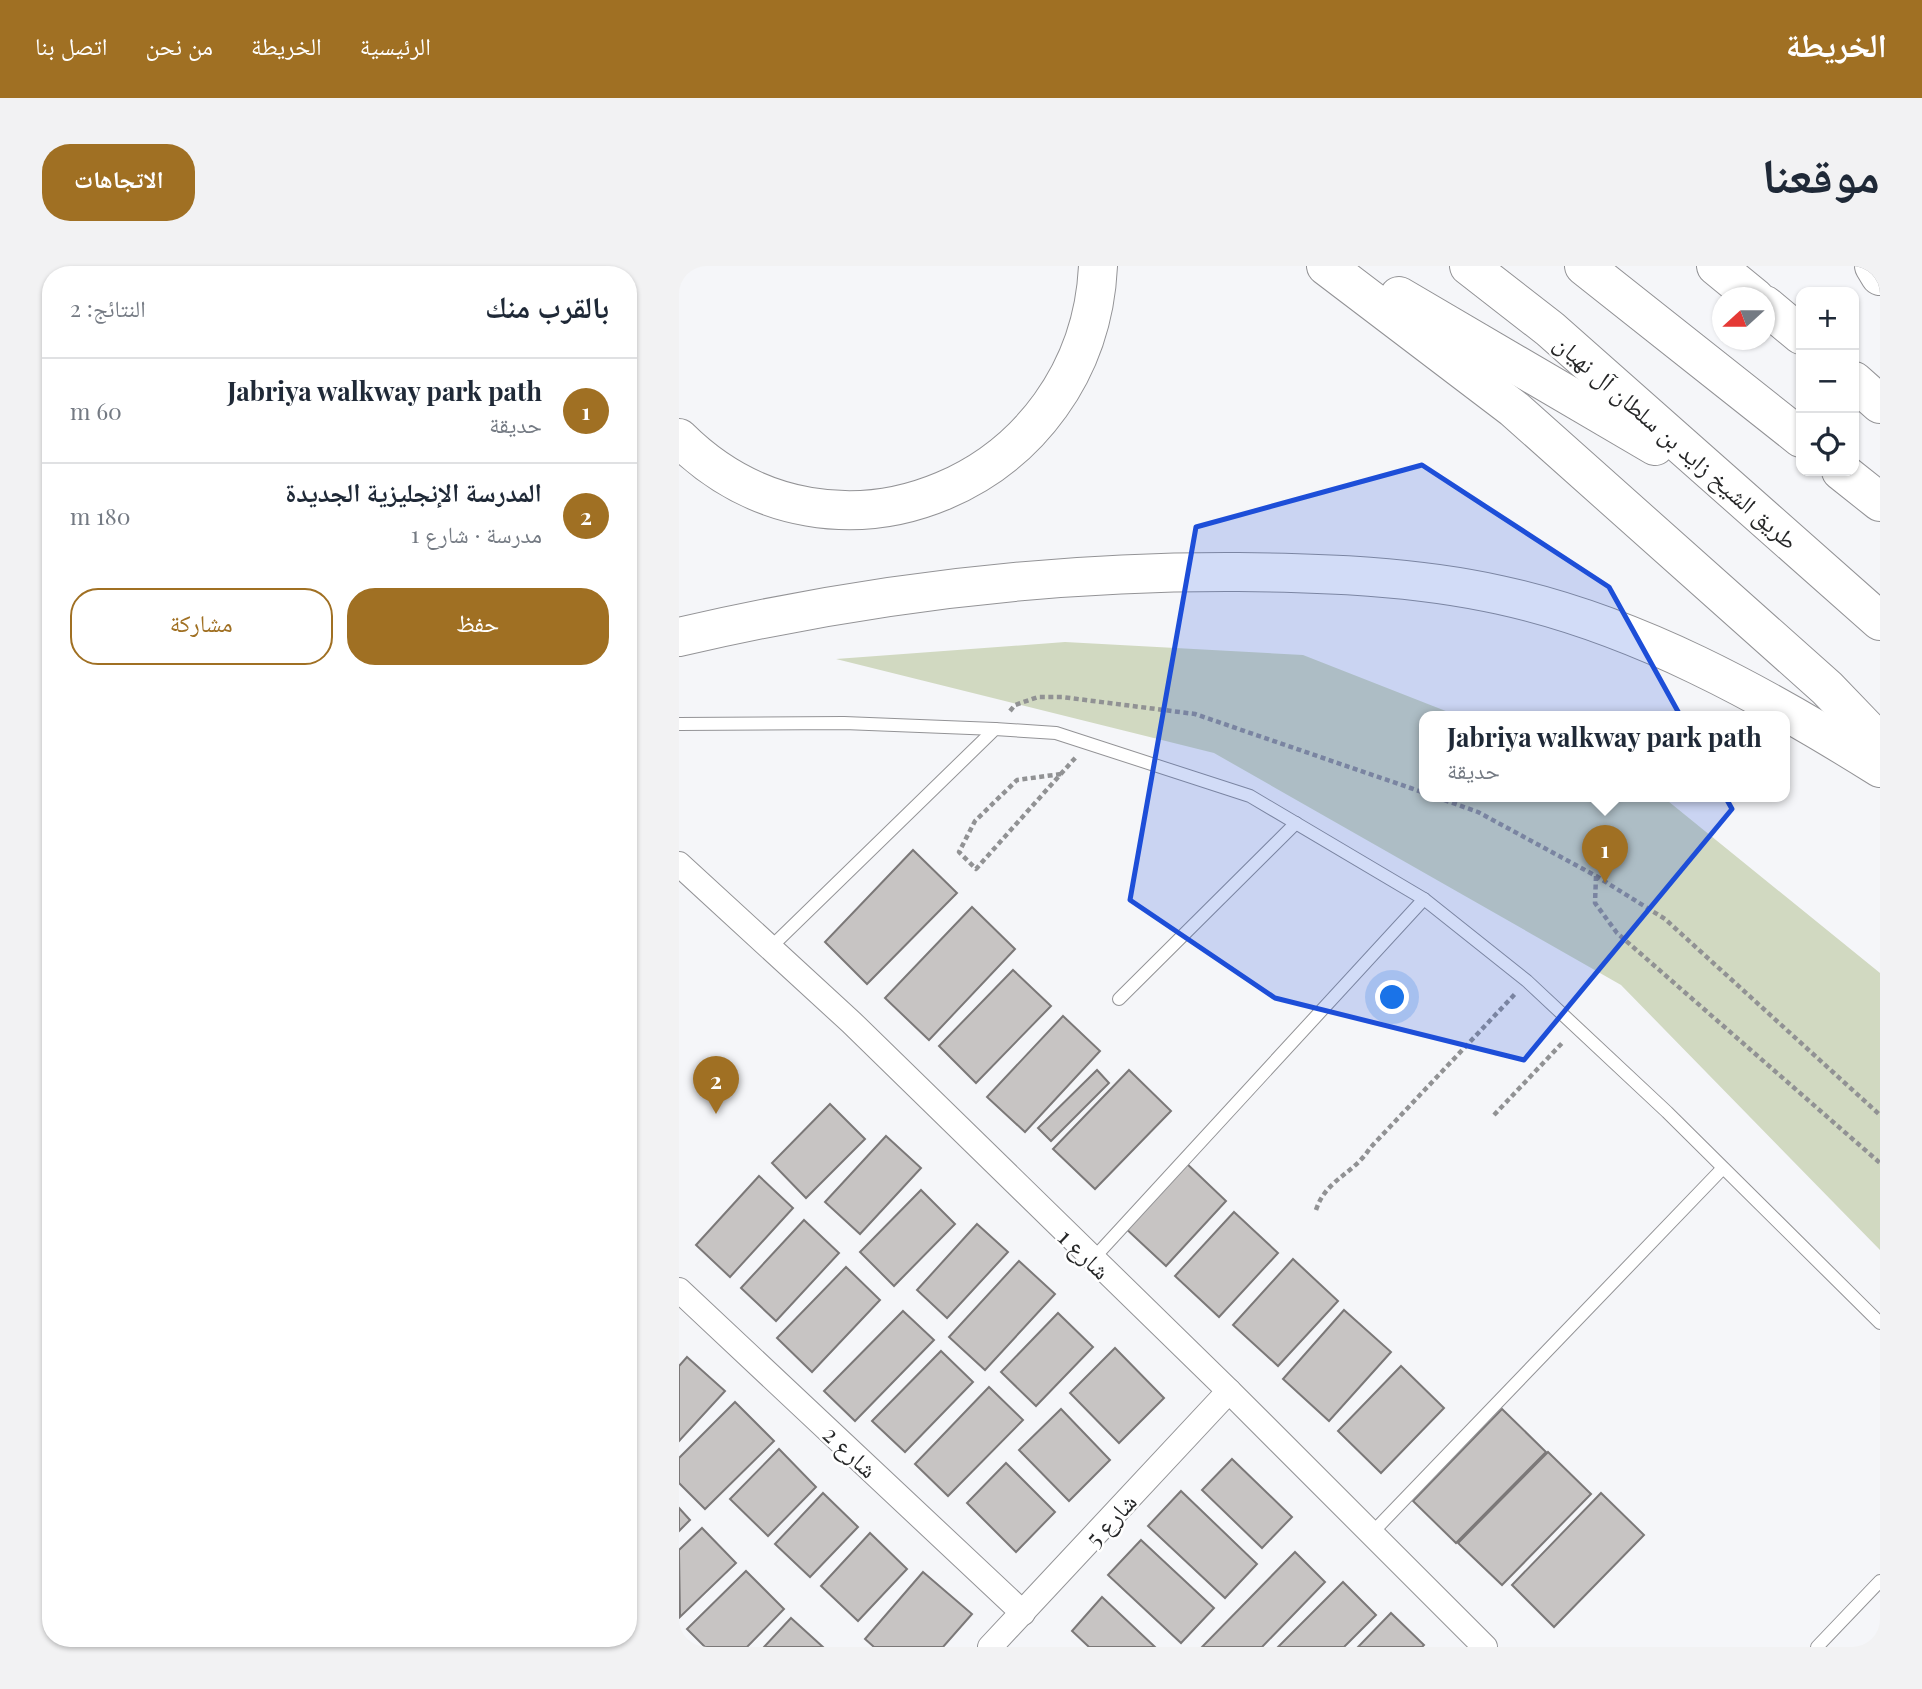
<!DOCTYPE html>
<html lang="ar">
<head>
<meta charset="utf-8">
<style>
	body { margin:0; font-family:"Playfair Display","Noto Naskh Arabic",serif; background:#f2f2f3; color:#1f2937; direction:rtl }
	.controls { position:absolute; right:21px; top:21px; display:grid; overflow:hidden; border-radius:14px; box-shadow:0 2px 5px #0004 }
	.controls button { width:63px; height:63px; display:grid; place-items:center; padding:0; border:0; border-bottom:2px solid #e0e1e3; background:#fff; color:#1f2937; font:35px sans-serif }
	.compass { position:absolute; left:1033px; top:21px; width:63px; height:63px; border-radius:50%; background:#fff; box-shadow:0 2px 5px #0004; rotate:249deg }
	.you { position:absolute; left:714px; top:732px; width:24px; height:24px; margin:-18px; border:5px solid #fff; border-radius:50%; background:#1a73e8; box-shadow:0 0 0 10px #1a73e833 }
	.badge { display:grid; place-items:center; width:46px; height:46px; border-radius:50%; background:#a07023; color:#fff; font-size:23px; font-weight:700 }
	.pin { position:absolute; translate:-50% -58px; filter:drop-shadow(0 2px 4px #0008) }
	.pin::after { content:''; position:absolute; top:37px; width:24px; height:21px; background:inherit; clip-path:polygon(0 0,100% 0,50% 100%) }
	.popup { position:absolute; left:740px; top:445px; width:371px; height:91px; box-sizing:border-box; display:grid; place-content:center; border-radius:14px; background:#fff; filter:drop-shadow(0 2px 5px #0005); font-size:23px; white-space:nowrap; color:#747a83 }
	.popup b { font-size:26px; color:#1f2937 }
	.popup::after { content:''; position:absolute; left:50%; top:100%; margin-left:-14px; border:14px solid transparent; border-top-color:#fff }
	.list { margin:0; padding:0; list-style:none }
	h2 { display:flex; justify-content:space-between; align-items:center; height:91px; margin:0; padding:0 28px; font-size:30px }
	h2 small { font-size:23px; font-weight:400; color:#747a83 }
	.list li { display:grid; grid-template-columns:46px 1fr auto; gap:21px; align-items:center; box-sizing:border-box; height:105px; padding:0 28px; border-top:2px solid #e0e1e3 }
	.list b { display:block; font-size:26px; white-space:nowrap }
	.list p { margin:0; font-size:23px; white-space:nowrap; color:#747a83 }
	.list em { font-size:23px; font-style:normal; color:#747a83 }
	.actions { display:flex; gap:14px; padding:21px 28px }
	.actions a { flex:1; padding:16px 0; border:2px solid #a07023; border-radius:28px; text-align:center; font-size:24px; color:#a07023 }
	.actions .main { background:#a07023; color:#fff }
	.icon { flex:none; width:38px; height:38px; fill:none; stroke:currentColor; stroke-width:2; stroke-linecap:round; stroke-linejoin:round }
	.map { position:relative; flex:none; width:1201px; height:1381px; overflow:hidden; direction:ltr; border-radius:28px }
	header { display:flex; align-items:center; gap:42px; box-sizing:border-box; height:98px; padding:0 35px; background:#a07023; color:#fff }
	header strong { font-size:33px }
	nav { display:flex; gap:38px; margin-inline-start:auto; font-size:24px }
	.intro { display:flex; align-items:center; justify-content:space-between; box-sizing:border-box; height:168px; padding:0 42px }
	h1 { margin:0; font-size:49px }
	.button { padding:18px 32px; border-radius:28px; background:#a07023; color:#fff; font-size:24px; font-weight:700 }
	main { display:flex; gap:42px; padding:0 42px }
	aside { flex:1; background:#fff; border-radius:28px; box-shadow:0 2px 5px #0004 }
	.map>svg:first-child { display:block }
	.green { fill:#d1d9c1 }
	.building { fill:#c7c4c3; stroke:#7b7878; stroke-width:2 }
	.lines { fill:none; stroke-linecap:round; stroke-linejoin:round }
	.lane-casing { stroke:#939396; stroke-width:14 }
	.street-casing { stroke:#939396; stroke-width:26 }
	.highway-casing { stroke:#939396; stroke-width:40 }
	.path { stroke:#919294; stroke-width:4.5; stroke-dasharray:5 3.5; stroke-linecap:butt }
	.lane { stroke:#fff; stroke-width:12 }
	.street { stroke:#fff; stroke-width:24 }
	.highway { stroke:#fff; stroke-width:38 }
	.marked { fill:#1d4ed8; fill-opacity:0.2; stroke:#1d4ed8; stroke-width:5; stroke-linejoin:round }
	.labels { text-anchor:middle; dominant-baseline:central; stroke-width:5; stroke-linejoin:round; paint-order:stroke }
	.street-label { font-size:24px; fill:#262728; stroke:#fff }
</style>
</head>
<body>
<header>
<strong>الخريطة</strong>
<nav><a>الرئيسية</a><a>الخريطة</a><a>من نحن</a><a>اتصل بنا</a></nav>
</header>
<div class="intro"><h1>موقعنا</h1><a class="button">الاتجاهات</a></div>
<main>
<div class="map">
<svg width="1201" height="1381" viewBox="0 0 1201 1381">
	<rect width="100%" height="100%" fill="#f5f6f9"/>
	<polygon class="green" points="386,376 624,389 782,451 746,451 746,531 984,531 1201,707 1201,984 942,719 535,487 157,393"/>
	<g class="building">
		<polygon points="234,584 278,627 188,718 146,676"/>
		<polygon points="293,641 336,683 250,774 206,732"/>
		<polygon points="334,704 372,740 297,817 260,780"/>
		<polygon points="384,750 421,785 346,866 308,831"/>
		<polygon points="418,804 430,817 372,875 359,862"/>
		<polygon points="450,804 492,845 416,923 374,883"/>
		<polygon points="151,838 186,873 127,932 93,897"/>
		<polygon points="207,870 242,902 181,968 146,936"/>
		<polygon points="505,895 547,935 487,1000 444,960"/>
		<polygon points="80,910 114,942 51,1011 17,979"/>
		<polygon points="242,924 276,958 215,1020 181,986"/>
		<polygon points="555,946 599,987 540,1051 496,1010"/>
		<polygon points="125,954 160,987 97,1055 62,1022"/>
		<polygon points="298,958 329,986 268,1052 238,1024"/>
		<polygon points="614,993 659,1035 599,1100 554,1059"/>
		<polygon points="340,995 376,1028 306,1104 270,1071"/>
		<polygon points="167,1001 201,1034 133,1106 98,1072"/>
		<polygon points="665,1044 712,1086 650,1155 604,1113"/>
		<polygon points="224,1045 255,1074 176,1155 145,1125"/>
		<polygon points="379,1047 414,1081 357,1140 322,1106"/>
		<polygon points="436,1082 485,1132 440,1177 391,1127"/>
		<polygon points="262,1085 294,1116 226,1186 193,1155"/>
		<polygon points="8,1091 46,1125 0,1175 0,1100"/>
		<polygon points="722,1100 765,1142 702,1207 659,1165"/>
		<polygon points="310,1121 344,1154 269,1230 236,1198"/>
		<polygon points="56,1136 95,1175 26,1243 0,1217 0,1192"/>
		<polygon points="382,1143 431,1194 390,1235 340,1184"/>
		<polygon points="823,1143 867,1186 777,1277 734,1235"/>
		<polygon points="100,1183 137,1221 89,1270 51,1233"/>
		<polygon points="869,1186 912,1228 823,1319 779,1277"/>
		<polygon points="553,1193 613,1251 583,1282 523,1224"/>
		<polygon points="327,1197 376,1246 337,1286 288,1237"/>
		<polygon points="502,1225 578,1298 546,1332 469,1260"/>
		<polygon points="144,1227 179,1261 131,1311 96,1278"/>
		<polygon points="922,1227 965,1269 875,1361 833,1319"/>
		<polygon points="0,1242 11,1254 0,1265"/>
		<polygon points="23,1262 57,1297 1,1351 0,1284"/>
		<polygon points="191,1267 228,1303 179,1355 142,1320"/>
		<polygon points="462,1274 535,1342 502,1377 429,1309"/>
		<polygon points="616,1286 646,1316 583,1381 523,1381"/>
		<polygon points="67,1305 105,1343 68,1381 26,1381 8,1363"/>
		<polygon points="244,1306 293,1348 264,1381 195,1381 186,1373"/>
		<polygon points="664,1316 697,1349 665,1381 599,1381"/>
		<polygon points="423,1331 476,1381 410,1381 393,1365"/>
		<polygon points="712,1347 745,1379 743,1381 679,1381"/>
		<polygon points="112,1352 144,1381 85,1381"/>
	</g>
	<g class="lines">
		<g class="lane-casing">
			<g id="lane">
				<polyline points="0,458 165,457 316,463"/>
				<polyline points="90,683 316,463 377,467 571,530 745,633 848,715 988,846 1201,1057"/>
				<polyline points="440,733 617,557"/>
				<polyline points="413,994 745,633"/>
				<polyline points="691,1269 1043,903"/>
				<polyline points="1138,1381 1201,1315"/>
			</g>
		</g>
		<g class="street-casing">
			<g id="street">
				<polyline points="0,598 172,756 550,1125 806,1381"/>
				<polyline points="0,1024 344,1347"/>
				<polyline points="311,1381 550,1125"/>
			</g>
		</g>
		<g class="highway-casing">
			<g id="highway">
				<polyline points="647,0 835,143 1148,422 1201,477"/>
				<polyline points="790,0 871,63 1201,355"/>
				<polyline points="905,0 1122,172"/>
				<polyline points="1037,0 1076,32"/>
				<polyline points="1195,0 1201,10"/>
				<polyline points="720,30 976,180"/>
				<polyline points="1086,39 1122,69"/>
				<polyline points="1175,115 1201,138"/>
				<path d="M0 172C156 327 409 215 419 0"/>
				<polyline points="1162,205 1201,236"/>
				<path d="M0 371C184 328 370 305 559 306 646 307 735 310 821 329 958 359 1083 428 1201 502"/>
			</g>
		</g>
		<g class="path">
			<polyline points="331,445 336,439 359,431 383,431 516,448 746,527"/>
			<polyline points="382,508 338,514 296,555 280,586 297,603 397,491"/>
			<polyline points="757,531 799,546 917,610 986,653 1201,849"/>
			<polyline points="917,610 916,637 938,667 1201,897"/>
			<polyline points="815,849 885,775"/>
			<path d="M637 944C647 913 675 908 691 882L836 728"/>
		</g>
		<use href="#lane" class="lane"/>
		<use href="#street" class="street"/>
		<use href="#highway" class="highway"/>
	</g>
	<path class="marked" d="M743 199 930 321 1053 543 845 794 596 732 451 634 517 261Z"/>
	<g class="labels">
		<g class="street-label">
			<text transform="translate(998 175) rotate(41)">طريق الشيخ زايد بن سلطان آل نهيان</text>
			<text transform="translate(406 987) rotate(44)">شارع 1</text>
			<text transform="translate(172 1185) rotate(43)">شارع 2</text>
			<text transform="translate(431 1253) rotate(-47)">شارع 5</text>
		</g>
	</g>
</svg>
<div class="controls">
<button>+</button>
<button>−</button>
<button><svg class="icon" aria-label="locate" viewBox="0 0 24 24"><circle cx="12" cy="12" r="6"/><path d="M12 2v4M12 18v4M2 12h4M18 12h4"/></svg></button>
</div>
<svg class="compass" viewBox="-18 -18 36 36"><path d="M0-13l5 13h-10z" fill="#e53935"/><path d="M0 13l5-13h-10z" fill="#747a83"/></svg>
<div class="you"></div>
<div class="pin badge" style="left:926px;top:617px">1</div>
<div class="popup"><b>Jabriya walkway park path</b>حديقة</div>
<div class="pin badge" style="left:37px;top:848px">2</div>
</div>
<aside>
<h2>بالقرب منك<small>النتائج: 2</small></h2>
<ul class="list">
<li><span class="badge">1</span><div><b>Jabriya walkway park path</b><p>حديقة</p></div><em>60 m</em></li>
<li><span class="badge">2</span><div><b>المدرسة الإنجليزية الجديدة</b><p>مدرسة · شارع 1</p></div><em>180 m</em></li>
</ul>
<div class="actions"><a class="main">حفظ</a><a>مشاركة</a></div>
</aside>
</main>
</body>
</html>
